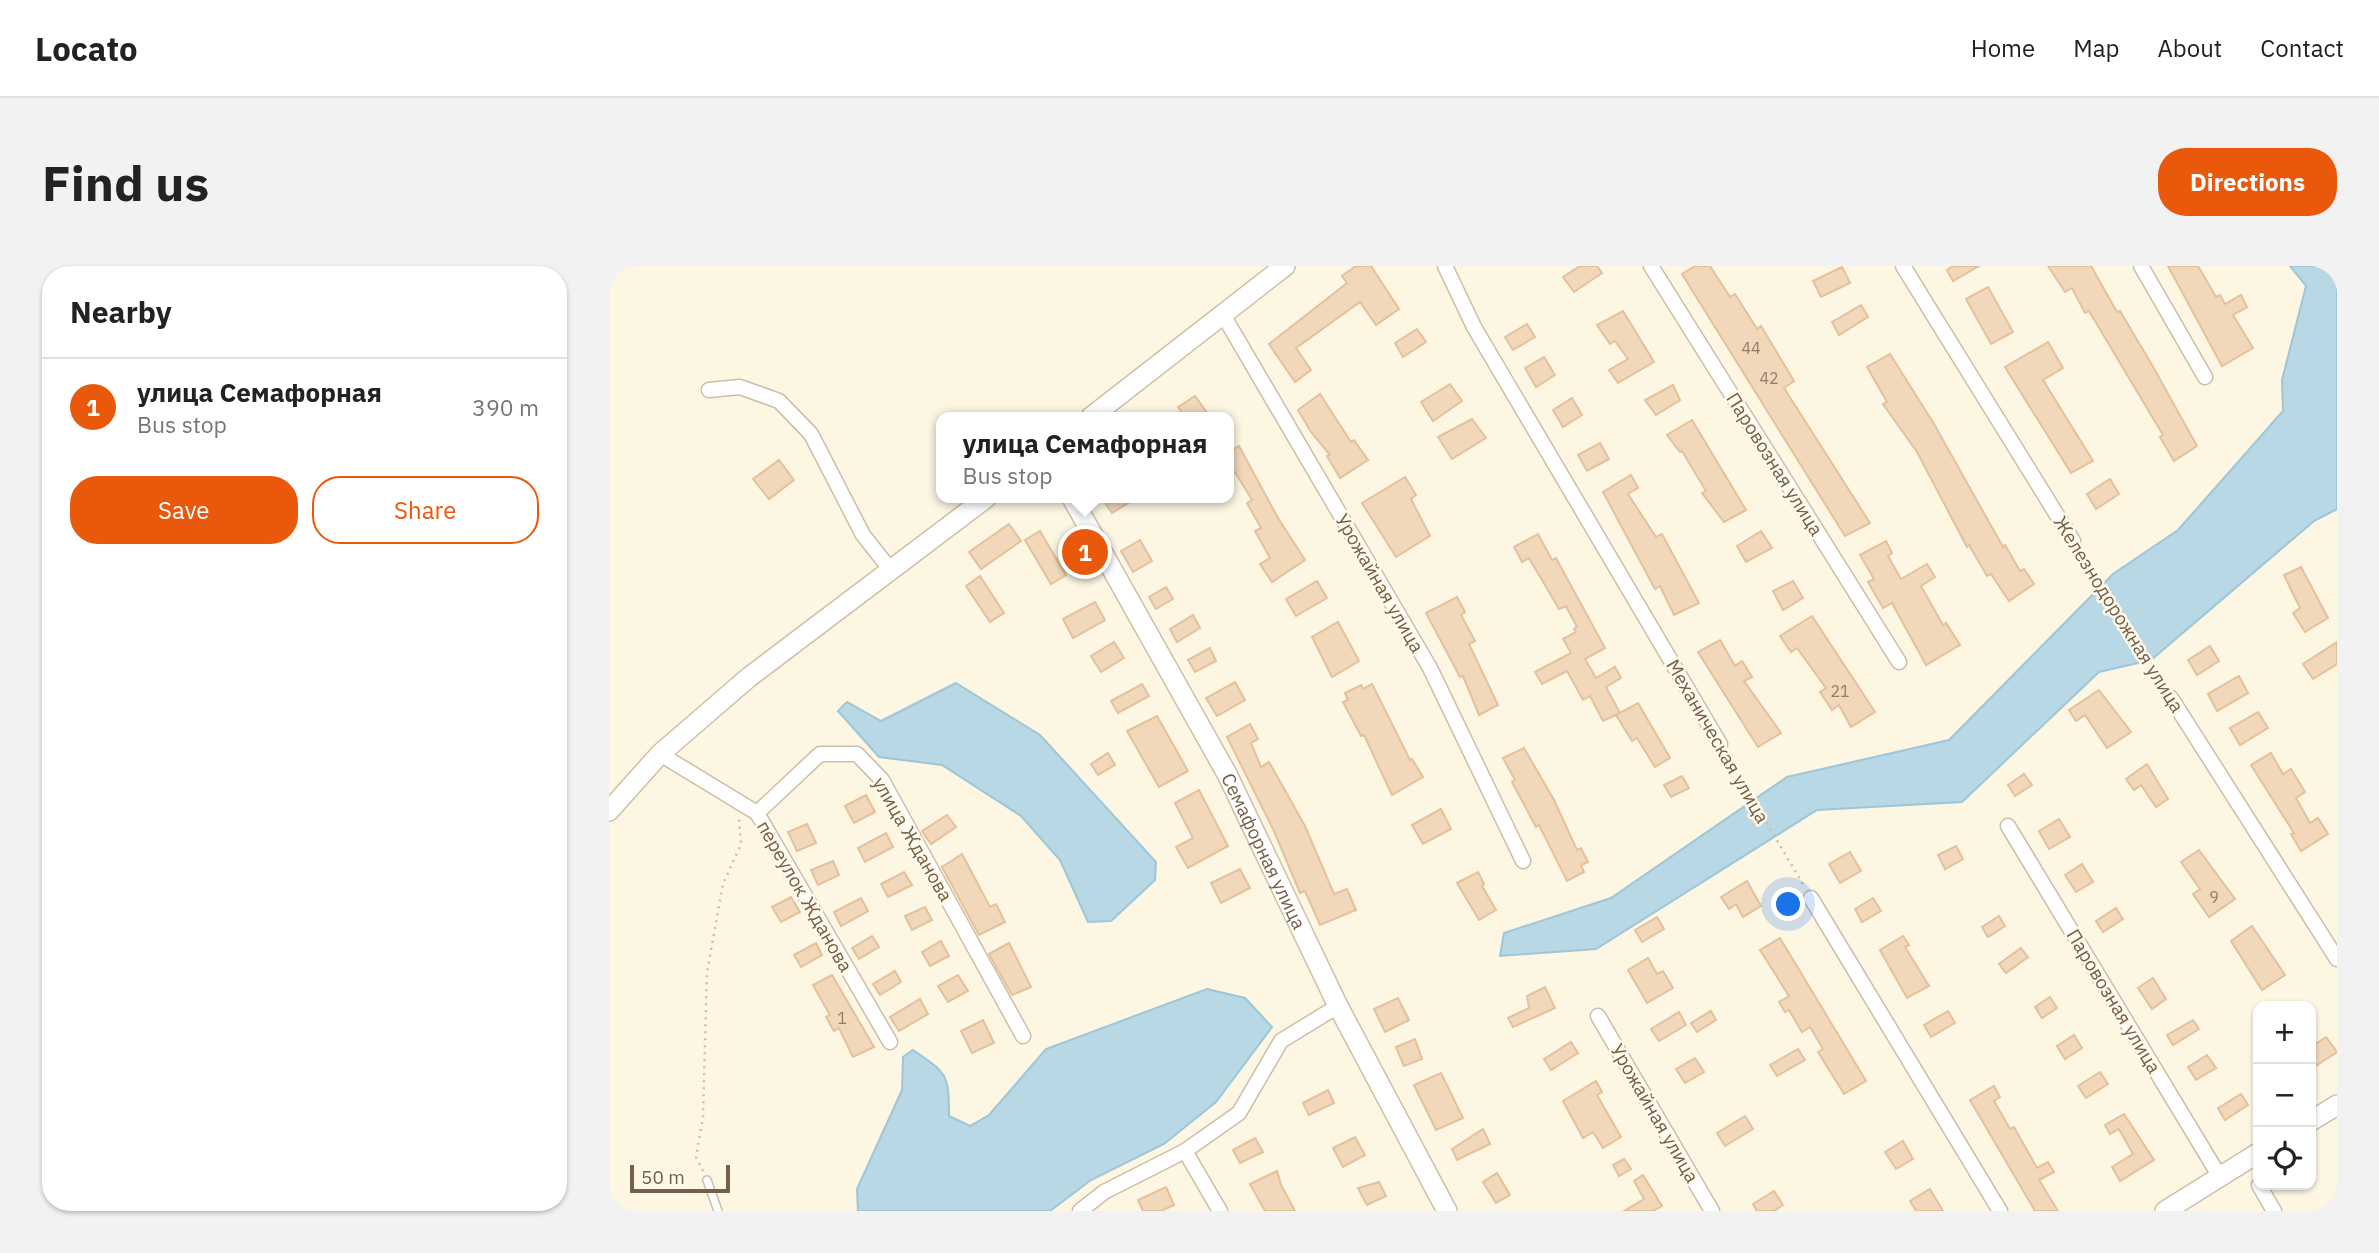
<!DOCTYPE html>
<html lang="en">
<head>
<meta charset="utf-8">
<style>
	body { margin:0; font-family:"IBM Plex Sans",sans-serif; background:#f2f2f2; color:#222 }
	.controls { position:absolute; right:21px; bottom:21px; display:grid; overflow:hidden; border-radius:14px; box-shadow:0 2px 5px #0004 }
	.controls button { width:63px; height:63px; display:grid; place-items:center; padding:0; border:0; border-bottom:2px solid #e0e0e0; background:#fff; color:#222; font:35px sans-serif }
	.scale { position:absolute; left:21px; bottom:18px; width:100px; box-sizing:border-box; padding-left:7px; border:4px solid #745e49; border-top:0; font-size:19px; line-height:24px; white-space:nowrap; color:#745e49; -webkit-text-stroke:5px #fff9e9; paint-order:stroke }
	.you { position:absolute; left:1180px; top:639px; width:24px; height:24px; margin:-18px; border:5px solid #fff; border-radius:50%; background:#1a73e8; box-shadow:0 0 0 10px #1a73e833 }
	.badge { display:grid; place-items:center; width:46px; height:46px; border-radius:50%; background:#ea580c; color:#fff; font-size:23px; font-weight:700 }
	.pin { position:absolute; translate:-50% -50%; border:4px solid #fff; box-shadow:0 2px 7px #0006 }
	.popup { position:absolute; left:327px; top:146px; width:298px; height:91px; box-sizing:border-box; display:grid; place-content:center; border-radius:14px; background:#fff; filter:drop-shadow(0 2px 5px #0005); font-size:23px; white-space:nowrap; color:#767676 }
	.popup b { font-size:26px; color:#222 }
	.popup::after { content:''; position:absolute; left:50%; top:100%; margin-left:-14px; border:14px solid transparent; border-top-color:#fff }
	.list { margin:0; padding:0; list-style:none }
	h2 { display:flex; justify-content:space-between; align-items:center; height:91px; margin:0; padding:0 28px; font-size:30px }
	h2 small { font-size:23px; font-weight:400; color:#767676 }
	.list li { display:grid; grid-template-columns:46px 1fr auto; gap:21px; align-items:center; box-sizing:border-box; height:98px; padding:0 28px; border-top:2px solid #e0e0e0 }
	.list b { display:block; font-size:26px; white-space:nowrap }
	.list p { margin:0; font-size:23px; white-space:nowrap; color:#767676 }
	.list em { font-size:23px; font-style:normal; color:#767676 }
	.actions { display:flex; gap:14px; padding:21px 28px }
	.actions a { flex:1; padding:16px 0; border:2px solid #ea580c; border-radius:28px; text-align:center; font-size:24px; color:#ea580c }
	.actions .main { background:#ea580c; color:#fff }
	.icon { flex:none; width:38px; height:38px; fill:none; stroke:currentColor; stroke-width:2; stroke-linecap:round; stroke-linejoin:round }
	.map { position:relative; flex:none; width:1728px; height:945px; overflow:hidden; border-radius:28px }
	header { display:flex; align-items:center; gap:42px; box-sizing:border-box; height:98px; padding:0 35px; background:#fff; border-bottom:2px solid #e0e0e0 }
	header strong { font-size:33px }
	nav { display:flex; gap:38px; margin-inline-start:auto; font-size:24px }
	.intro { display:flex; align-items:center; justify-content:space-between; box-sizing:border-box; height:168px; padding:0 42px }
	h1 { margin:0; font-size:49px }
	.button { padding:18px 32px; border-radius:28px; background:#ea580c; color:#fff; font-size:24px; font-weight:700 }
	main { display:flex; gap:42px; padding:0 42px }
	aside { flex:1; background:#fff; border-radius:28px; box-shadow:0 2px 5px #0004 }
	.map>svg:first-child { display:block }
	.water { fill:#b8d8e5; stroke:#9ec6d7; stroke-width:2 }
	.building { fill:#f1d8bb; stroke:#e3c19b; stroke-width:2 }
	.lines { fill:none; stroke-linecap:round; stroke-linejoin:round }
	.lane-casing { stroke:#cdbeaa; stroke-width:10 }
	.street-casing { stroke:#cdbeaa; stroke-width:17 }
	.secondary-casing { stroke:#d0bfa7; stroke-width:22 }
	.path { stroke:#d6bb9e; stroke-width:2.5; stroke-dasharray:2 5; stroke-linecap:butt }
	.lane { stroke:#fff; stroke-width:7 }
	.street { stroke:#fff; stroke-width:14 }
	.secondary { stroke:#fff; stroke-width:19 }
	.labels { text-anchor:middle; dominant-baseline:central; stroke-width:5; stroke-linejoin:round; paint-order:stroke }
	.number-label { font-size:16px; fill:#937c66 }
	.street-label { font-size:19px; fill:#745e49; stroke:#fff9e9 }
</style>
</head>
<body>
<header>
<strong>Locato</strong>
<nav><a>Home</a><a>Map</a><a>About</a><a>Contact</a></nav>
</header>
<div class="intro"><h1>Find us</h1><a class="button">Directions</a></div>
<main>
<aside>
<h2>Nearby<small></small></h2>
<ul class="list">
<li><span class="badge">1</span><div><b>улица Семафорная</b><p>Bus stop</p></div><em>390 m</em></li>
</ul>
<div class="actions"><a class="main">Save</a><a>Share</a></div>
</aside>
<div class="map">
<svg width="1728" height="945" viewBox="0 0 1728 945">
	<rect width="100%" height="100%" fill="#fcf6e3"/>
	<g class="water">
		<polygon points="1681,0 1728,0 1728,243 1705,255 1542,394 1490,406 1353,536 1208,544 987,683 891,690 895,667 1002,632 1178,511 1340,474 1504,308 1569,264 1674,145 1673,114 1697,20"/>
		<polygon points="347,417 431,469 547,596 546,614 502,655 479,656 451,594 412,550 333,499 270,491 229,445 238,436 272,455"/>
		<path d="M598 723 636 732 663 761 607 836 555 878 482 914 441 945H249L248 923 293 824 294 791 304 784C338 807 340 808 340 850L361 860 380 849 437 783Z"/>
	</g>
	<g class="building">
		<polygon points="747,0 762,0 790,43 767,59 751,36 687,82 702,104 686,116 660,78 738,17 733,10"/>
		<polygon points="971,0 988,0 993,7 965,26 954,11"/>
		<polygon points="1086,0 1101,0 1121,31 1126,28 1148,63 1152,60 1185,115 1175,122 1261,257 1236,270 1073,8"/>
		<polygon points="1344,0 1370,0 1344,15 1338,4"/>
		<polygon points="1439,0 1482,0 1508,46 1511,45 1543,99 1588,180 1565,195 1551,171 1554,169 1480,45 1476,47 1463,22 1456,26"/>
		<polygon points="1559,0 1589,0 1607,31 1611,29 1616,38 1632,29 1638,41 1624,49 1644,82 1613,100"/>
		<polygon points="1233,1 1241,17 1212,31 1204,15"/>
		<polygon points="1379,21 1404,66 1382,78 1357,33"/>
		<polygon points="1252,39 1259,51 1230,69 1223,56"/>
		<polygon points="1014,45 1045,96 1009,117 1000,104 1019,93 1006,75 1001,78 988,59"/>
		<polygon points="918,58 926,71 904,84 896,71"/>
		<polygon points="808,63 817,76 794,91 786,77"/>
		<polygon points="1439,76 1454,102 1434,114 1484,195 1462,207 1396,101"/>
		<polygon points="1281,88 1325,158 1394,281 1396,279 1411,305 1415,303 1425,318 1400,335 1382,308 1378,310 1360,279 1358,281 1308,186 1274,138 1278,136 1258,101"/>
		<polygon points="935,91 946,109 927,121 916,102"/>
		<polygon points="841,118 853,135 824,155 812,136"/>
		<polygon points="1064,119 1071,134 1047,149 1036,134"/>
		<polygon points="711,128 742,176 745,174 759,194 731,212 718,190 721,189 702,166 689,144"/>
		<polygon points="586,130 601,151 576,151 569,141"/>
		<polygon points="963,132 973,149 954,161 944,144"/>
		<polygon points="863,153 877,172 843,193 829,171"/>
		<polygon points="1083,154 1137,244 1115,256 1093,227 1097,225 1073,185 1071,186 1058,169"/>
		<polygon points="991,177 1000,193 978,205 969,189"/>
		<polygon points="630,180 669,252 696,294 663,316 651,298 661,292 646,265 652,262 638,237 643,234 626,206 620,210 620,186"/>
		<polygon points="170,194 185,214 160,233 144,213"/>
		<polygon points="1022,209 1029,222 1019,228 1047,271 1053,268 1090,337 1065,349 1051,320 1046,323 994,226"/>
		<polygon points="796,211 807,229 802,233 821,270 787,291 753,237"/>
		<polygon points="1501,213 1510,228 1487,243 1478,228"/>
		<polygon points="493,232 527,232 503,247"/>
		<polygon points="400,258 412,275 372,303 360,286"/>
		<polygon points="431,265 457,309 442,318 416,274"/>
		<polygon points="1152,265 1163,282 1137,296 1128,280"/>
		<polygon points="929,268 943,294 947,292 996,382 976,393 987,412 1006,401 1012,412 997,421 1011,447 994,455 981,430 974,434 958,405 933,418 926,406 962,387 954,373 967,366 965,363 968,361 957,340 950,343 920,292 913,296 905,281"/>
		<polygon points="531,274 543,295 524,306 512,285"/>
		<polygon points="1277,275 1283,287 1279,290 1292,313 1318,298 1326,311 1312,320 1334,359 1337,357 1351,379 1317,399 1283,337 1274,342 1259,316 1265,313 1251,289"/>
		<polygon points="1692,301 1719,352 1696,366 1684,347 1691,342 1675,309"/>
		<polygon points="371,310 395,347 381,356 357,320"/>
		<polygon points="708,315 718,332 687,350 677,333"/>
		<polygon points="1184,315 1194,332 1174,344 1164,325"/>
		<polygon points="557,321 564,333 547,343 540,331"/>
		<polygon points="848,331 856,346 852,349 866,375 860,378 889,439 870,449 854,410 851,411 817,347"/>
		<polygon points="486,336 496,354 464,372 454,353"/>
		<polygon points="584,349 591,362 568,376 561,363"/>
		<polygon points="1203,350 1266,446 1242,461 1230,439 1223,444 1211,426 1217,422 1188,382 1182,386 1171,370"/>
		<polygon points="729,356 750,395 723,411 703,371"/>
		<polygon points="1111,374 1126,400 1133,395 1143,411 1135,415 1172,467 1149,481 1089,386"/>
		<polygon points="505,376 515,392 492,406 482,390"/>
		<polygon points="1728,376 1728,398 1704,413 1694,398"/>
		<polygon points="1601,380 1610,395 1588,409 1579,394"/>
		<polygon points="601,382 607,395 586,406 579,394"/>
		<polygon points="1630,410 1639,427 1608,445 1599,428"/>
		<polygon points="626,416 636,434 608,450 597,432"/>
		<polygon points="533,418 540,430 509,447 502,435"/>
		<polygon points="763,418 801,494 803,493 814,511 783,529 755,469 752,470 734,436 739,434 736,427 752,419 754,423"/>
		<polygon points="1490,424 1522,466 1498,482 1476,449 1467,455 1460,444"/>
		<polygon points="1029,437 1061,492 1046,501 1028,472 1023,475 1007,449"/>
		<polygon points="1649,446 1659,462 1631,479 1621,462"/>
		<polygon points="548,450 579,505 550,521 518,465"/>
		<polygon points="641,458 649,473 642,477 652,501 660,496 696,560 725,628 738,623 747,644 711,659 696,625 691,627 665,565 618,471"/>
		<polygon points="915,482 945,534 968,584 972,582 979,596 972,599 975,606 958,615 930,559 927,561 903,516 906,514 894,492"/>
		<polygon points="499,487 506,499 489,509 482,498"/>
		<polygon points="1662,487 1674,508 1682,503 1696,526 1687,532 1701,557 1709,552 1719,568 1692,585 1682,568 1685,567 1642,499"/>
		<polygon points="1538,498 1559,533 1547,541 1532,519 1525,524 1517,513"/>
		<polygon points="1415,508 1423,519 1406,530 1399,519"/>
		<polygon points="1073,510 1080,522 1062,531 1055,519"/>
		<polygon points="590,524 619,580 579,602 567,581 584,572 566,537"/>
		<polygon points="257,529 266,546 245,557 236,540"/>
		<polygon points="832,543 842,563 814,578 803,559"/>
		<polygon points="338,549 347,561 322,578 313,565"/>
		<polygon points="1450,553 1461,571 1440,583 1430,565"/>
		<polygon points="198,558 207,577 188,585 179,566"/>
		<polygon points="277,567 284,581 256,596 249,582"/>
		<polygon points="1347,580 1354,593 1336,603 1329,589"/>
		<polygon points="1590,584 1626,633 1600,651 1584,628 1591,623 1572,596"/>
		<polygon points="1241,586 1252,605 1231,617 1220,598"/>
		<polygon points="353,588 381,641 387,638 396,656 370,669 333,601"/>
		<polygon points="224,595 230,609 209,619 202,604"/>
		<polygon points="1473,598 1484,616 1467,626 1456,609"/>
		<polygon points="631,603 641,622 612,637 602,617"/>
		<polygon points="295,606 303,619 279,631 272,618"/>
		<polygon points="869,606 875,618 873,620 887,644 870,654 848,617"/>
		<polygon points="1138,615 1152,640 1134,651 1127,638 1120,643 1112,631"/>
		<polygon points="182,631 191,646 172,656 163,641"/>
		<polygon points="252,632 259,645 232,660 225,646"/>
		<polygon points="1264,632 1272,645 1253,656 1246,643"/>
		<polygon points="316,641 323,654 303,664 296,650"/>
		<polygon points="1507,642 1514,653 1494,666 1487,655"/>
		<polygon points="1390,650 1396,660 1379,671 1373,661"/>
		<polygon points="1048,651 1055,663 1033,676 1026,664"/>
		<polygon points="1643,660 1676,709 1653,724 1622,675"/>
		<polygon points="263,670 270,681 250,693 243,682"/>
		<polygon points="1294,670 1300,679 1296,681 1320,720 1298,732 1271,684"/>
		<polygon points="1171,672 1257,815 1235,828 1209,786 1214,783 1201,761 1193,766 1180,744 1176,746 1170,736 1180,730 1151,684"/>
		<polygon points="332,675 340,690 321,700 313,686"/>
		<polygon points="207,677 213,689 192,701 185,689"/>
		<polygon points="400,677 422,721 403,729 380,688"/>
		<polygon points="1412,682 1419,691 1397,707 1390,698"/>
		<polygon points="1039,692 1048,708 1054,705 1064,722 1038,737 1019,704"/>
		<polygon points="286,705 292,716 271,729 264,718"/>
		<polygon points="223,709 265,781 244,791 230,762 225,765 217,751 221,749 204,719"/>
		<polygon points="349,709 359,725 339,736 329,720"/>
		<polygon points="1544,712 1557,733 1543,743 1529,722"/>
		<polygon points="936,721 946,742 904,761 899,752 920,742 918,730"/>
		<polygon points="1441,731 1448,742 1433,752 1426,741"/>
		<polygon points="789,732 800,754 776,766 765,743"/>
		<polygon points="311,733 319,748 290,765 281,751"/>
		<polygon points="1102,745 1107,754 1088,766 1082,757"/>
		<polygon points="1339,745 1346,757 1322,771 1315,759"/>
		<polygon points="1070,746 1077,759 1050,775 1042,763"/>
		<polygon points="374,754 385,777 363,787 352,765"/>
		<polygon points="1584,754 1590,763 1564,779 1558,769"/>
		<polygon points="1465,769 1473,782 1456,793 1448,780"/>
		<polygon points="1717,771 1728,786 1702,803 1702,781"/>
		<polygon points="806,773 813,793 795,800 787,781"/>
		<polygon points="962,776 969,787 942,804 935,793"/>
		<polygon points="1189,783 1196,794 1168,810 1161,799"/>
		<polygon points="1598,789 1607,802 1587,814 1579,801"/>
		<polygon points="1086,792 1095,806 1076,817 1067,803"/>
		<polygon points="1491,806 1499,818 1477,832 1469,820"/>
		<polygon points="832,807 854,852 827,864 805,819"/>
		<polygon points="987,815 993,826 988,829 1012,871 994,882 984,866 974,872 954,835"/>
		<polygon points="1385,820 1391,831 1385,835 1401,863 1405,861 1428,902 1439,896 1445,906 1430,914 1449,945 1426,945 1361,834"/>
		<polygon points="719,824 725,837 700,849 694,837"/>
		<polygon points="1632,828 1639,839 1616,854 1609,842"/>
		<polygon points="1515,848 1545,894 1511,915 1503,901 1524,888 1510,863 1501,868 1496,859"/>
		<polygon points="1136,850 1144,863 1116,880 1108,867"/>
		<polygon points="874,863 881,878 848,894 843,883"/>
		<polygon points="746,871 756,889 734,901 724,882"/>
		<polygon points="646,872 654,886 631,897 624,884"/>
		<polygon points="1294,875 1304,893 1287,903 1276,886"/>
		<polygon points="1015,893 1022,903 1010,910 1004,899"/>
		<polygon points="668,905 672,919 686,945 656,945 641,918"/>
		<polygon points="888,907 901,929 887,937 874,916"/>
		<polygon points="1034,909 1053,940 1044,945 1015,945 1035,933 1025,915"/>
		<polygon points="770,916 777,930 758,939 749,922"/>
		<polygon points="557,921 565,939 552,945 534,945 529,934"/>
		<polygon points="1321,923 1334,945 1307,945 1301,935"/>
		<polygon points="1165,925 1174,939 1165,945 1148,945 1144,938"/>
	</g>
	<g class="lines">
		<g class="lane-casing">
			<polyline id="lane" points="98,914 109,945"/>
		</g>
		<g class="street-casing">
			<g id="street">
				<polyline points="836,0 865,61 1111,478"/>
				<polyline points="1042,0 1290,396"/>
				<polyline points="1294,0 1464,275"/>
				<polyline points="1532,0 1596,111"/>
				<polyline points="613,47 821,402 914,595"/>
				<polyline points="100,124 131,121 170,135 202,168 254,269 281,303"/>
				<polyline points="1562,432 1728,693"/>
				<polyline points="51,488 148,547 281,776"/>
				<polyline points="148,547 211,488 248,488 273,514 414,770"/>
				<polyline points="1399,560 1611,911"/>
				<polyline points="1202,632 1391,945"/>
				<polyline points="989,750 1103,945"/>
				<polyline points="576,885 611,945"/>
				<polyline points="1650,919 1665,945"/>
				<polyline points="471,945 495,926 576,885 630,847 672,775 729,740"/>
			</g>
		</g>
		<g class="secondary-casing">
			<g id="secondary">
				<polyline points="482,151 676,0"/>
				<path id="s1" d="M463 232 618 508 729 740 838 945"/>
				<polyline points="0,545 51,488 139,412 377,232"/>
				<polyline points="1702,855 1728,839"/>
				<polyline points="1556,945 1649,887"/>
			</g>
		</g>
		<g class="path">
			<polyline points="1471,287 1555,420"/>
			<polyline points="1118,490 1195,620"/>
			<polyline points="94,905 87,891 94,851 98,706 114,618 132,578 130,552"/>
		</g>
		<use href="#lane" class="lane"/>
		<use href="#street" class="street"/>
		<use href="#secondary" class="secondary"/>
	</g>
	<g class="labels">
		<g class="number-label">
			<text x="1142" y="82">44</text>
			<text x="1160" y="112">42</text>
			<text x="1231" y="425">21</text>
			<text x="1605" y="631">9</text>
			<text x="233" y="752">1</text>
		</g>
		<g class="street-label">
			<text transform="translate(1166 198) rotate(58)">Паровозная улица</text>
			<text transform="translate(771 317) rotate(60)">Урожайная улица</text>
			<text transform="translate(1510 348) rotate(58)">Железнодорожная улица</text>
			<text transform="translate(1109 475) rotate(60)">Механическая улица</text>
			<text transform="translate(304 573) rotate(60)">улица Жданова</text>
			<text stroke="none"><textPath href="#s1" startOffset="402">Семафорная улица</textPath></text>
			<text transform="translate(196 630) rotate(60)">переулок Жданова</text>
			<text transform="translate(1505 735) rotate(59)">Паровозная улица</text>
			<text transform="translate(1046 847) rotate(60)">Урожайная улица</text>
		</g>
	</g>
</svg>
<div class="controls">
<button>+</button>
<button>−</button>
<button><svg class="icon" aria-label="locate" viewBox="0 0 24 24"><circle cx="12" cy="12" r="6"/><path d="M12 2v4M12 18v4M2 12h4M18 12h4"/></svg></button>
</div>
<div class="scale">50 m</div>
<div class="you"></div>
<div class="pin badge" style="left:476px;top:286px">1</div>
<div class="popup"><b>улица Семафорная</b>Bus stop</div>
</div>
</main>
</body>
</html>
